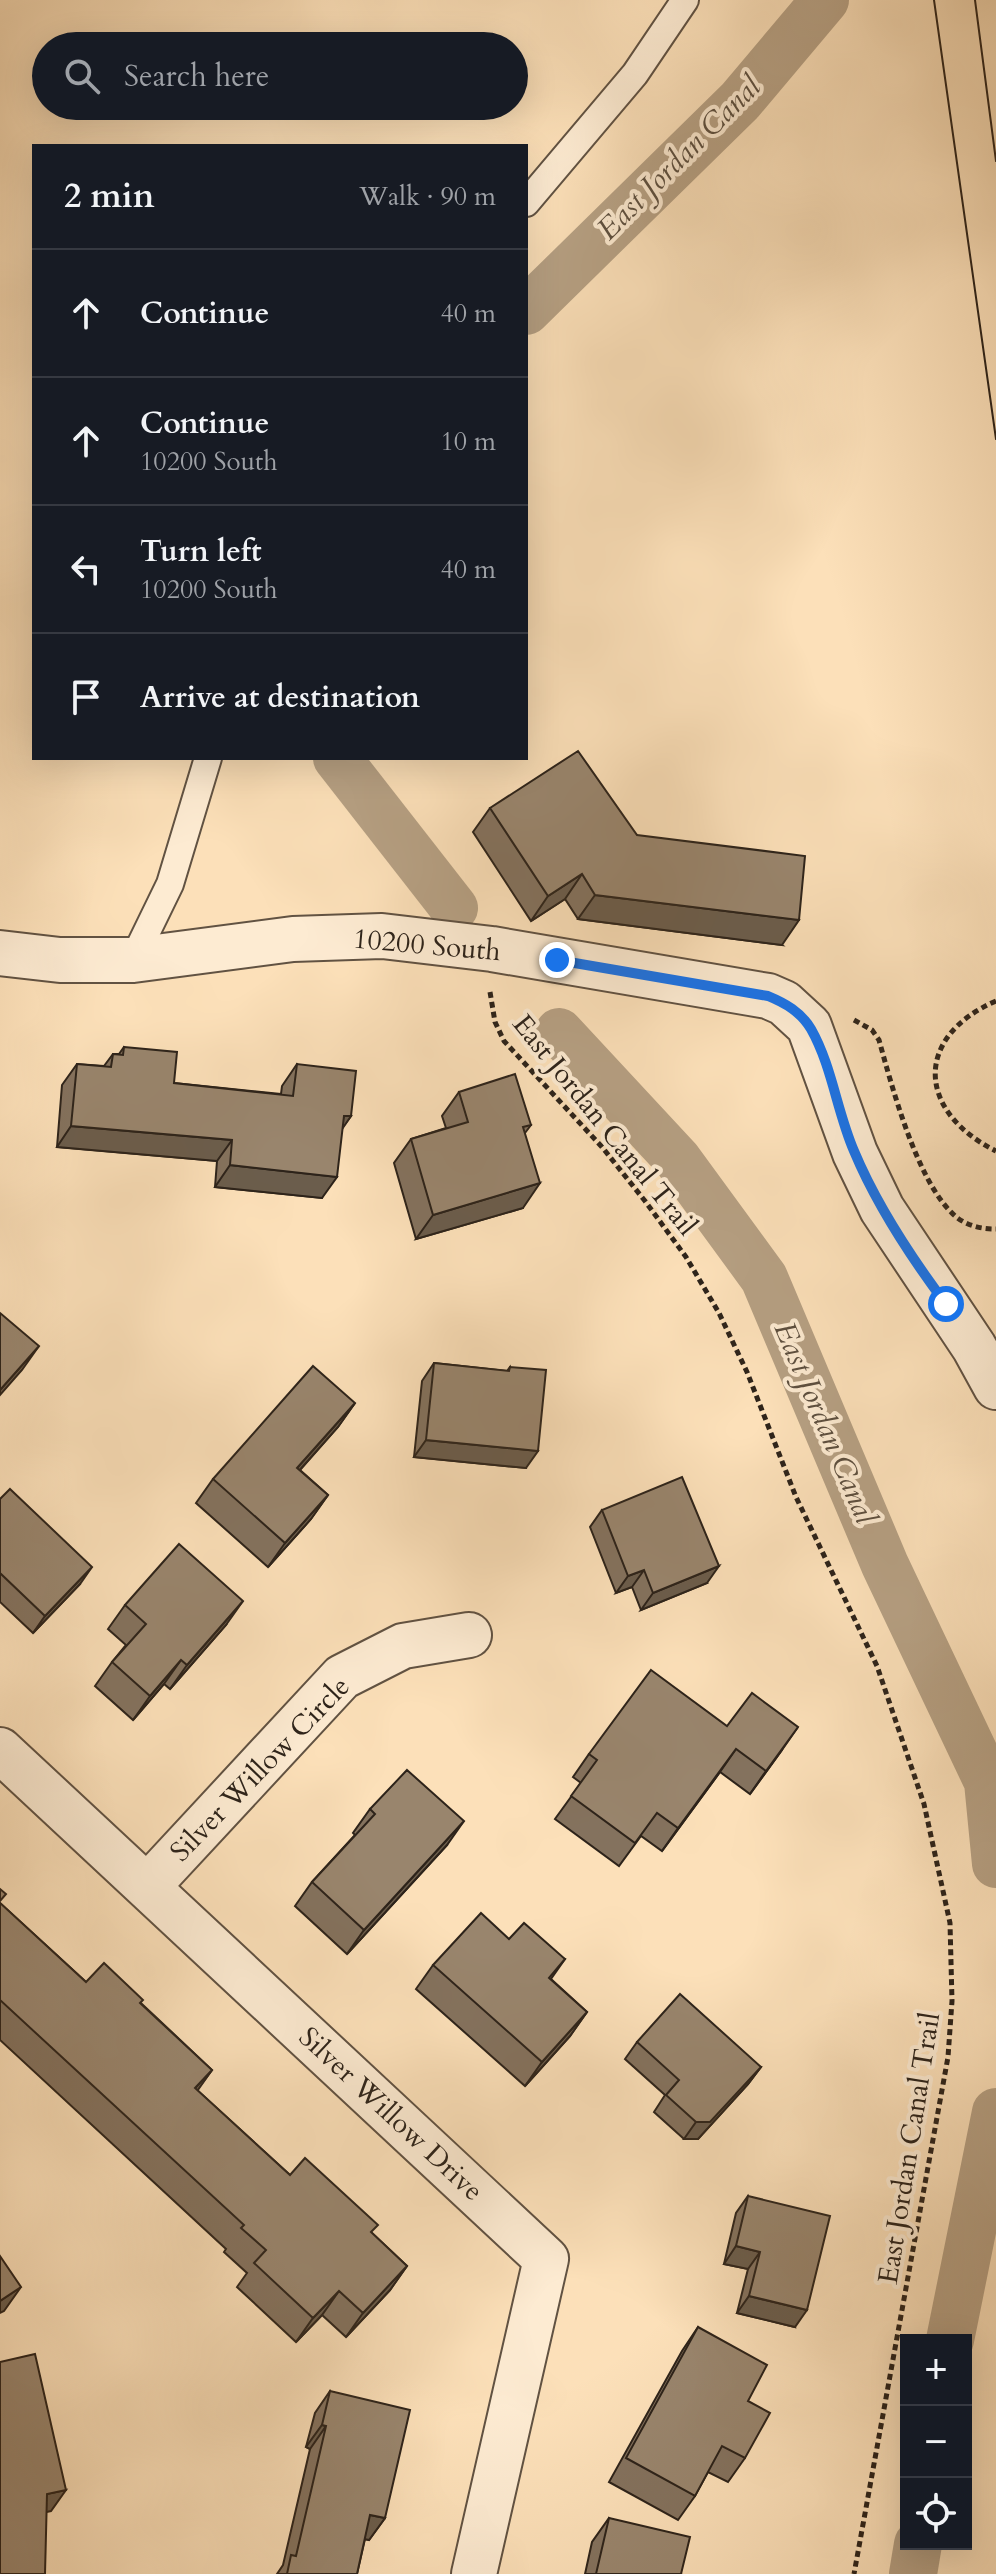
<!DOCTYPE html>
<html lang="en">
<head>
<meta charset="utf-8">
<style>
	body { margin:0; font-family:Cardo,serif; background:#20242c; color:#f1f3f6 }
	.controls { position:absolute; right:24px; bottom:24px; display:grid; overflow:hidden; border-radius:0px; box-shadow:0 8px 32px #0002 }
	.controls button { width:72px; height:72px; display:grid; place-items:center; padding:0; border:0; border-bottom:2px solid #363941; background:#171b24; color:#f1f3f6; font:40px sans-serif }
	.stop { position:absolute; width:24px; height:24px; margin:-18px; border:6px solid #1a73e8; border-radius:50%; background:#fff }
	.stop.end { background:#1a73e8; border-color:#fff; box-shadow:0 2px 8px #0008 }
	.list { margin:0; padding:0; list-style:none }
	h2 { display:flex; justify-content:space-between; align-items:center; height:104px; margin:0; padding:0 32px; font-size:34px }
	h2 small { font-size:26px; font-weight:400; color:#9ea1a6 }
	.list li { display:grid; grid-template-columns:52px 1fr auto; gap:24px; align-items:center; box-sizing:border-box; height:128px; padding:0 32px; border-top:2px solid #363941 }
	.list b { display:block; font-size:30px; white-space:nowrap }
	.list p { margin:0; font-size:26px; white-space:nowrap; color:#9ea1a6 }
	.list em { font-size:26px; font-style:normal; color:#9ea1a6 }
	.icon { flex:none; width:44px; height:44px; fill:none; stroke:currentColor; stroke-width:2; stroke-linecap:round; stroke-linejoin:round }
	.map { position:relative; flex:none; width:996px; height:2574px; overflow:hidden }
	.search { position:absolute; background:#171b24; box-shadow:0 8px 32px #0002; left:32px; top:32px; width:496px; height:88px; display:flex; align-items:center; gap:20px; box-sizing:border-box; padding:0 28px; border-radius:44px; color:#9ea1a6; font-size:30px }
	.panel { position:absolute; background:#171b24; box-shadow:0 8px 32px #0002; left:32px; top:144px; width:496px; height:616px; border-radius:0px }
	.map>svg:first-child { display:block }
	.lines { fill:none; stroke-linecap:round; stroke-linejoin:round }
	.canal { stroke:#b6a083; stroke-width:48 }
	.service-casing { stroke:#615242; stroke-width:30 }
	.minor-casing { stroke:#615242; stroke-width:48 }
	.path { stroke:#2d231a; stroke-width:5; stroke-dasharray:6 4; stroke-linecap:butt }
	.service { stroke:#fdebd2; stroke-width:26 }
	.minor { stroke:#fdebd2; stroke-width:44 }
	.tram { stroke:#2d231a; stroke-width:2 }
	.wall { fill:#84725e; stroke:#2d231a; stroke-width:2 }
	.shaded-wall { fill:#6b5d4c; stroke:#2d231a; stroke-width:2 }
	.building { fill:#99856d; stroke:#2d231a; stroke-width:2 }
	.route { stroke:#1a73e8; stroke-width:10 }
	.labels { text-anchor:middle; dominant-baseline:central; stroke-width:8; stroke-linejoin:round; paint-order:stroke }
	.street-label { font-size:28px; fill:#2d231a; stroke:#fdebd2 }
	.water-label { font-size:30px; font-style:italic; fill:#5d4f3f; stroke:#fdebd2 }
</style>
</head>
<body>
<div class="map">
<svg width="996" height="2574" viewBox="0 0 996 2574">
	<rect width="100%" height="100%" fill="#fce0b9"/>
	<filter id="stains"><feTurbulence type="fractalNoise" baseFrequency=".0025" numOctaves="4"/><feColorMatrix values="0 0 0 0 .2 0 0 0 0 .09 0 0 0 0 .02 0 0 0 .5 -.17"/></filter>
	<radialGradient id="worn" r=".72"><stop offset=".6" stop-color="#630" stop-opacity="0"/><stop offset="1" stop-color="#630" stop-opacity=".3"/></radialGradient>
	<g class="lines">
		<g class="canal">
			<polyline points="526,311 740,101 825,0"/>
			<polyline points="337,758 454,908"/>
			<polyline points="559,1032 677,1159 764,1278 885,1565 988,1782 996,1864"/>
			<polyline points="950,2340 996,2112"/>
			<polyline points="913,2574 918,2544"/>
		</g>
		<g class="service-casing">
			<g id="service">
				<polyline points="526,203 635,74 685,0"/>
				<polyline points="133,960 170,884 208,758"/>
			</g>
		</g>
		<g class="minor-casing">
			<g id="minor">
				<polyline points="0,953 60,960 133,960 293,939 382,936 492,949 768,996 784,1003 809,1026 855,1153 882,1209 974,1347 996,1387"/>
				<polyline points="0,1750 546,2259 474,2574"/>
				<polyline points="148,1886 342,1677 403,1646 469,1635"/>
			</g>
		</g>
		<g class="path">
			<polyline points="490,992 495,1022 504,1041 602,1147 645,1201 686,1257 719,1313 747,1372 796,1497 877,1666 924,1804 950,1923 952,2001 948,2057 854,2574"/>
			<path d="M996 1001C913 1037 917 1112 996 1151"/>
			<path d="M854 1020 872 1030 879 1040C892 1087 916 1177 951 1212 963 1225 979 1229 996 1229"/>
		</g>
		<use href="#service" class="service"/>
		<use href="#minor" class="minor"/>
		<g class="tram">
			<polyline points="934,0 996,439"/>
			<polyline points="975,0 996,161"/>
		</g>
	</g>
	<g class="wall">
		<polygon points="490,808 637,835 782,945 578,919 565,899 531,921 473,832"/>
		<polygon points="124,1047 174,1083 281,1094 282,1086 297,1064 351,1116 342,1128 322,1198 215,1187 217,1161 57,1147 62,1085 77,1064 104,1066 113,1054 119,1054"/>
		<polygon points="459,1092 531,1125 525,1133 523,1208 416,1239 394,1163 411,1139 446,1128 442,1116"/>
		<polygon points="434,1363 507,1371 510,1367 526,1468 414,1457 422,1381"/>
		<polygon points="355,1403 338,1427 300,1470 328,1495 311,1519 268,1567 196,1503 213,1479"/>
		<polygon points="0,1499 80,1584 33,1633 0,1602"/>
		<polygon points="602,1510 707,1583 641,1610 632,1587 616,1593 590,1527"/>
		<polygon points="125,1605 226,1625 170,1689 164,1684 133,1720 95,1686 112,1662 126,1645 108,1629"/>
		<polygon points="727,1726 782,1750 750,1794 720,1772 662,1851 641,1836 619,1866 555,1819 581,1783 573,1777 589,1754"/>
		<polygon points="370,1809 447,1845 347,1954 295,1906 312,1882 355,1835 353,1833"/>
		<polygon points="0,1903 86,1982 141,2003 212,2070 197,2090 290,2175 372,2233 407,2266 390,2290 346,2337 322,2315 296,2342 237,2287 247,2273 224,2252 226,2249 0,2040"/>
		<polygon points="509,1939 565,1959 551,1979 587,2012 570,2036 525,2086 416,1989 433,1965"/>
		<polygon points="637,2042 761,2067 748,2084 698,2139 684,2139 654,2112 665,2095 625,2059"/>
		<polygon points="748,2196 795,2327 737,2313 748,2269 724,2264 736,2213"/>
		<polygon points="698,2327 748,2401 745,2458 728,2482 708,2472 695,2496 678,2520 609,2482 682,2351"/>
		<polygon points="330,2391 385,2518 369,2540 365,2539 357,2574 277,2574 283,2565 310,2449 306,2447 315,2413"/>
		<polygon points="609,2518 681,2574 585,2574 592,2542"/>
	</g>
	<g class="shaded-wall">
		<polygon points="582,874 565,899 531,921 548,896"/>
		<polygon points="595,895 799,920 782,945 578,919"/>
		<polygon points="344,1116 351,1116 336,1138"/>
		<polygon points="71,1126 232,1140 217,1161 57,1147"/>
		<polygon points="230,1165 337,1177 322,1198 215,1187"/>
		<polygon points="540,1183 523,1208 416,1239 433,1215"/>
		<polygon points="39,1346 22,1370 0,1395 0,1390"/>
		<polygon points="355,1403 338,1427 280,1492 297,1468"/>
		<polygon points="426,1440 538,1451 526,1468 414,1457"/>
		<polygon points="328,1495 311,1519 268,1567 285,1543"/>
		<polygon points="719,1566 707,1583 641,1610 653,1593"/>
		<polygon points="92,1567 80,1584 33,1633 45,1616"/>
		<polygon points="644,1570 632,1587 616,1593 628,1576"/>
		<polygon points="243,1601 226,1625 170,1689 187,1665"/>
		<polygon points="181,1660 164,1684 133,1720 150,1696"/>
		<polygon points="798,1727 782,1750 750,1794 766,1771"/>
		<polygon points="736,1749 720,1772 662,1851 678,1828"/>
		<polygon points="464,1821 447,1845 347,1954 364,1930"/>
		<polygon points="587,2012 570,2036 525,2086 542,2062"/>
		<polygon points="761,2067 748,2084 698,2139 684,2139 696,2122"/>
		<polygon points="212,2070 195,2094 195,2088"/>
		<polygon points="736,2246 760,2252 748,2269 724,2264"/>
		<polygon points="407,2266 390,2290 346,2337 363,2313"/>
		<polygon points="21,2287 4,2311 0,2313 0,2301"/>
		<polygon points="339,2291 322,2315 296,2342 313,2318"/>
		<polygon points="749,2296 807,2310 795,2327 737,2313"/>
		<polygon points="322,2425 326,2426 310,2449 306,2447"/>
		<polygon points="66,2490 51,2511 32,2515 47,2494"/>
		<polygon points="370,2515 385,2518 369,2540 354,2537"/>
	</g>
	<g class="building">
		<polygon points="578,751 637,835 805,856 799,920 595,895 582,874 548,896 490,808"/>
		<polygon points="124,1047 177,1052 174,1083 293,1096 297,1064 356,1071 351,1116 344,1116 337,1177 230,1165 232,1140 71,1126 77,1064 111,1067 113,1054 123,1055"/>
		<polygon points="515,1074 531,1125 523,1127 540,1183 433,1215 411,1139 468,1122 459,1092"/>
		<polygon points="0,1313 39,1346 0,1390"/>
		<polygon points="434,1363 509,1371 510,1367 546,1370 538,1451 426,1440"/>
		<polygon points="313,1366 355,1403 297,1468 328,1495 285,1543 213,1479"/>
		<polygon points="682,1477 719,1566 653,1593 644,1570 628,1576 602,1510"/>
		<polygon points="10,1489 92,1567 45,1616 0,1573 0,1499"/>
		<polygon points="179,1544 243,1601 187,1665 181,1660 150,1696 112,1662 146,1624 125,1605"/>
		<polygon points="651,1670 727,1726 752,1693 798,1727 766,1771 736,1749 678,1828 657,1813 635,1843 571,1796 597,1760 589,1754"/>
		<polygon points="407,1770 464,1821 364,1930 312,1882 375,1814 370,1809"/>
		<polygon points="0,1889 6,1894 0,1901"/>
		<polygon points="0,1903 86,1982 104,1963 143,2000 140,2003 212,2070 195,2088 290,2175 305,2158 378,2225 371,2232 407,2266 363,2313 339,2291 313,2318 254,2263 266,2250 241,2228 244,2225 0,2000"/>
		<polygon points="481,1913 509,1939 524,1923 565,1959 549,1978 587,2012 542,2062 433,1965"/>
		<polygon points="680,1994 761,2067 710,2122 696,2122 666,2095 679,2080 637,2042"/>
		<polygon points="748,2196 830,2216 807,2310 749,2296 760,2252 736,2246"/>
		<polygon points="0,2256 21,2287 0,2301"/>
		<polygon points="698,2327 767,2365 748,2401 770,2413 745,2458 722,2446 695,2496 626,2458"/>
		<polygon points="35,2354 66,2490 47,2494 45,2574 0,2574 0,2362"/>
		<polygon points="330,2391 410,2410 385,2518 370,2515 357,2574 287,2574 291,2555 296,2556 326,2426 322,2425"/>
		<polygon points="609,2518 690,2537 681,2574 596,2574"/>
	</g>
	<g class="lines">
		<path class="route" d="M557 960 768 996C785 1003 801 1012 811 1029 832 1066 837 1112 854 1151 877 1206 910 1256 946 1304"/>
	</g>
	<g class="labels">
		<g class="street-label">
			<text transform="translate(427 945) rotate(5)">10200 South</text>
			<text transform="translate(605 1125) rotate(51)">East Jordan Canal Trail</text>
			<text transform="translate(260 1769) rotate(-46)">Silver Willow Circle</text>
			<text transform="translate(391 2114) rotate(43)">Silver Willow Drive</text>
			<text transform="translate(909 2148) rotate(-81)">East Jordan Canal Trail</text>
		</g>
		<g class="water-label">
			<text transform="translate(679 158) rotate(-45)">East Jordan Canal</text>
			<text transform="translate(825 1423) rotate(67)">East Jordan Canal</text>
		</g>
	</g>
	<rect width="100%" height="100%" filter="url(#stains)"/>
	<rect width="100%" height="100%" fill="url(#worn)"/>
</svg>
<div class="controls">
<button>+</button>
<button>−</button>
<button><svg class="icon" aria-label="locate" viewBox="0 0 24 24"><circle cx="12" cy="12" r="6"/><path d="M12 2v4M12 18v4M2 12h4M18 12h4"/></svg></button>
</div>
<div class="stop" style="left:946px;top:1304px"></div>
<div class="stop end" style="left:557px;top:960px"></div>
<div class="search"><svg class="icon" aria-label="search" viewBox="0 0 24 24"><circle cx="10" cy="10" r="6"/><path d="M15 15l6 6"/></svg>Search here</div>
<section class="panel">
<h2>2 min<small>Walk · 90 m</small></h2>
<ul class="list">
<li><svg class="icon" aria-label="ahead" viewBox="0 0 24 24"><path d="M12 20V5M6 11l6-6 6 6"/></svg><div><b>Continue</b></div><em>40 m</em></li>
<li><svg class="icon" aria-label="ahead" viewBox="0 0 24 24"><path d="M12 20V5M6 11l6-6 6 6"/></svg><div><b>Continue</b><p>10200 South</p></div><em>10 m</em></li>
<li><svg class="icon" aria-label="left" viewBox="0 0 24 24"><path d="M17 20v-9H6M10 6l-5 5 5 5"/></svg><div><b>Turn left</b><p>10200 South</p></div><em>40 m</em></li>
<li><svg class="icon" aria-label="arrive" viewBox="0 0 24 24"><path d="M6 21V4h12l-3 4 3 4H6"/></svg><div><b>Arrive at destination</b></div></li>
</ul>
</section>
</div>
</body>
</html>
